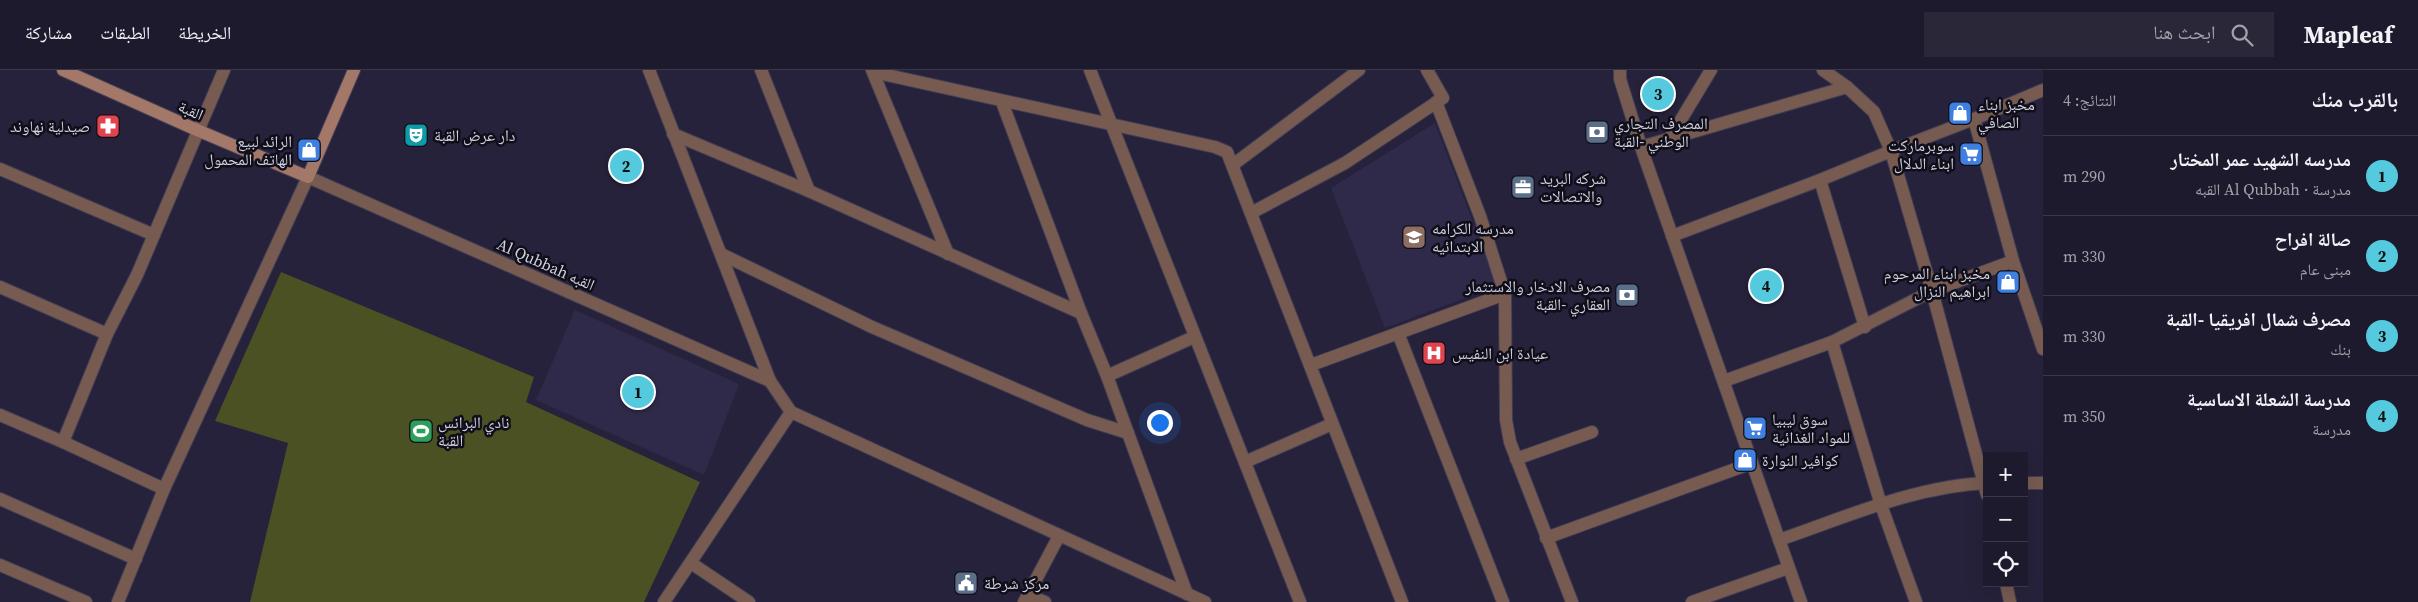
<!DOCTYPE html>
<html lang="ar">
<head>
<meta charset="utf-8">
<style>
	body { margin:0; font-family:"Source Serif 4","Noto Naskh Arabic",serif; background:#292738; color:#f1f3f6; direction:rtl }
	.controls { position:absolute; right:15px; bottom:15px; display:grid; overflow:hidden; border-radius:0px; box-shadow:0 5px 20px #0002 }
	.controls button { width:45px; height:45px; display:grid; place-items:center; padding:0; border:0; border-bottom:1px solid #3a3848; background:#1c1a2c; color:#f1f3f6; font:25px sans-serif }
	.you { position:absolute; left:1159px; top:352px; width:18px; height:18px; margin:-12px; border:4px solid #fff; border-radius:50%; background:#1a73e8; box-shadow:0 0 0 8px #1a73e833 }
	.badge { display:grid; place-items:center; width:32px; height:32px; border-radius:50%; background:#55cadf; color:#111; font-size:16px; font-weight:700 }
	.pin { position:absolute; translate:-50% -50%; border:2px solid #fff; box-shadow:0 1px 5px #0006 }
	.list { margin:0; padding:0; list-style:none }
	h2 { display:flex; justify-content:space-between; align-items:center; height:65px; margin:0; padding:0 20px; font-size:21px }
	h2 small { font-size:16px; font-weight:400; color:#a0a1a9 }
	.list li { display:grid; grid-template-columns:32px 1fr auto; gap:15px; align-items:center; box-sizing:border-box; height:80px; padding:0 20px; border-top:1px solid #3a3848 }
	.list b { display:block; font-size:19px; white-space:nowrap }
	.list p { margin:0; font-size:16px; white-space:nowrap; color:#a0a1a9 }
	.list em { font-size:16px; font-style:normal; color:#a0a1a9 }
	.icon { flex:none; width:28px; height:28px; fill:none; stroke:currentColor; stroke-width:2; stroke-linecap:round; stroke-linejoin:round }
	.map { position:relative; flex:none; width:2043px; height:532px; overflow:hidden; direction:ltr }
	header { display:flex; align-items:center; gap:30px; box-sizing:border-box; height:70px; padding:0 25px; background:#1c1a2c; border-bottom:1px solid #3a3848 }
	header strong { font-size:24px }
	nav { display:flex; gap:28px; margin-inline-start:auto; font-size:18px }
	.search { width:350px; height:45px; background:#292738; display:flex; align-items:center; gap:12px; box-sizing:border-box; padding:0 18px; border-radius:0px; color:#a0a1a9; font-size:19px }
	main { display:flex }
	aside { flex:1; background:#1c1a2c }
	.map>svg:first-child { display:block }
	.built { fill:#2f2a49 }
	.park { fill:#4c5123 }
	.lines { fill:none; stroke-linecap:round; stroke-linejoin:round }
	.minor-casing { stroke:#413e55; stroke-width:14 }
	.tertiary-casing { stroke:#413e55; stroke-width:14 }
	.secondary-casing { stroke:#413e55; stroke-width:14 }
	.minor { stroke:#775b51; stroke-width:12 }
	.tertiary { stroke:#775b51; stroke-width:12 }
	.secondary { stroke:#a47868; stroke-width:12 }
	.labels { text-anchor:middle; dominant-baseline:central; stroke-width:5; stroke-linejoin:round; paint-order:stroke }
	.poi-label { font-size:16px; fill:#d1d0e0; stroke:#0f0e19; text-anchor:start }
	.street-label { font-size:16px; fill:#d1d0e0; stroke:#0f0e19 }
</style>
</head>
<body>
<header>
<strong>Mapleaf</strong>
<div class="search"><svg class="icon" aria-label="search" viewBox="0 0 24 24"><circle cx="10" cy="10" r="6"/><path d="M15 15l6 6"/></svg>ابحث هنا</div>
<nav><a>الخريطة</a><a>الطبقات</a><a>مشاركة</a></nav>
</header>
<main>
<aside>
<h2>بالقرب منك<small>النتائج: 4</small></h2>
<ul class="list">
<li><span class="badge">1</span><div><b>مدرسه الشهيد عمر المختار</b><p>مدرسة · Al Qubbah القبه</p></div><em>290 m</em></li>
<li><span class="badge">2</span><div><b>صالة افراح</b><p>مبنى عام</p></div><em>330 m</em></li>
<li><span class="badge">3</span><div><b>مصرف شمال افريقيا -القبة</b><p>بنك</p></div><em>330 m</em></li>
<li><span class="badge">4</span><div><b>مدرسة الشعلة الاساسية</b><p>مدرسة</p></div><em>350 m</em></li>
</ul>
</aside>
<div class="map">
<svg width="2043" height="532" viewBox="0 0 2043 532">
	<rect width="100%" height="100%" fill="#26223b"/>
	<g class="built">
		<polygon points="1435,53 1497,216 1385,258 1331,118"/>
		<polygon points="575,240 739,314 704,405 536,330"/>
	</g>
	<polygon class="park" points="281,202 534,307 526,332 700,412 644,532 250,532 288,373 215,351"/>
	<g class="lines">
		<g class="minor-casing">
			<g id="minor">
				<polyline points="761,0 809,121"/>
				<polyline points="872,0 948,184"/>
				<polyline points="1090,0 1300,532"/>
				<polyline points="1620,0 1620,9 1643,83 1801,532"/>
				<polyline points="873,2 1215,77 1227,82 1402,532"/>
				<polyline points="1002,32 1081,243 1107,306 1187,524"/>
				<polyline points="1436,32 1480,146 1505,224 1506,350 1510,372 1572,532"/>
				<polyline points="1974,49 2013,191 2043,279"/>
				<polyline points="673,64 809,121 1081,243"/>
				<polyline points="1670,68 1711,0"/>
				<polyline points="1641,77 1847,17"/>
				<polyline points="1234,94 1359,0"/>
				<polyline points="0,99 154,165"/>
				<polyline points="1820,110 1865,257"/>
				<polyline points="1251,143 1345,93 1443,28 1427,0"/>
				<polyline points="1672,166 1820,110 1891,81 1932,221 1987,425"/>
				<polyline points="721,184 872,257 1087,350 1128,363"/>
				<polyline points="0,217 107,264"/>
				<polyline points="1398,263 1503,532"/>
				<polyline points="1832,272 1881,435 1916,532"/>
				<polyline points="1311,295 1505,224"/>
				<polyline points="1107,306 1194,267"/>
				<polyline points="1724,311 1832,272 1932,221 2013,191"/>
				<polyline points="0,345 63,372 164,419"/>
				<polyline points="63,372 107,264 137,205 224,0"/>
				<polyline points="1516,389 1592,362"/>
				<polyline points="1245,392 1332,354"/>
				<polyline points="2024,413 2043,413"/>
				<polyline points="0,429 136,489"/>
				<polyline points="1546,468 1752,393"/>
				<path d="M1779 470C1846 447 1915 416 1987 413"/>
				<polyline points="691,493 749,532"/>
				<polyline points="0,495 86,532"/>
				<polyline points="2006,513 2010,532"/>
				<polyline points="1028,525 1045,532"/>
				<polyline points="118,532 164,419 308,107"/>
				<polyline points="664,532 791,342"/>
				<polyline points="1024,532 1059,466"/>
				<polyline points="1692,532 1788,498"/>
			</g>
		</g>
		<g class="tertiary-casing">
			<g id="tertiary">
				<polyline points="649,0 770,311 791,342 1205,532"/>
				<polyline points="1823,0 1847,17 1874,42 1891,81 1974,49 2043,20"/>
				<polyline points="308,107 770,311"/>
			</g>
		</g>
		<g class="secondary-casing">
			<polyline id="secondary" points="63,0 197,60 308,107 354,0"/>
		</g>
		<use href="#minor" class="minor"/>
		<use href="#tertiary" class="tertiary"/>
		<use href="#secondary" class="secondary"/>
	</g>
	<defs>
		<g id="shop-square" transform="scale(1.25)"><rect x="-9" y="-9" width="18" height="18" rx="4" fill="#3f7fe0" stroke="#0f0e19"/><path d="M-5-2.5h2.3a2.7 3.5 0 0 1 5.4 0H5L5.5 6h-11ZM-1.5-2.5h3a1.5 2.3 0 0 0-3 0Z" fill="#fff"/></g>
		<g id="pharmacy-square" transform="scale(1.25)"><rect x="-9" y="-9" width="18" height="18" rx="4" fill="#e0444e" stroke="#0f0e19"/><path d="M-2-6h4v4h4v4h-4v4h-4v-4h-4v-4h4Z" fill="#fff"/></g>
		<g id="bank-square" transform="scale(1.25)"><rect x="-9" y="-9" width="18" height="18" rx="4" fill="#5c6f8a" stroke="#0f0e19"/><path d="M-6-4H6V4H-6ZM0-2.3a2.3 2.3 0 1 0 0 4.6a2.3 2.3 0 1 0 0-4.6Z" fill="#fff"/></g>
		<g id="theatre-square" transform="scale(1.25)"><rect x="-9" y="-9" width="18" height="18" rx="4" fill="#0f9aa8" stroke="#0f0e19"/><path d="M-5-5.5Q0-4 5-5.5V0Q5 5 0 6Q-5 5-5 0ZM-3.3-2.5H-1v1.5H-3.3ZM1-2.5H3.3v1.5H1ZM-2.8 1Q0 5.5 2.8 1Z" fill="#fff"/></g>
		<g id="supermarket-square" transform="scale(1.25)"><rect x="-9" y="-9" width="18" height="18" rx="4" fill="#3f7fe0" stroke="#0f0e19"/><path d="M-6-5.5h2.5l.6 2H6L4.5 2H-2.5L-4.4-4H-6ZM-1.5 3.2a1.3 1.3 0 1 0 .1 0ZM3 3.2a1.3 1.3 0 1 0 .1 0Z" fill="#fff"/></g>
		<g id="office-square" transform="scale(1.25)"><rect x="-9" y="-9" width="18" height="18" rx="4" fill="#5c6f8a" stroke="#0f0e19"/><path d="M-6-3h4V-5.5h4V-3h4V5H-6ZM-1-4.5V-3h2v-1.5ZM-6 0V1H6V0Z" fill="#fff"/></g>
		<g id="school-square" transform="scale(1.25)"><rect x="-9" y="-9" width="18" height="18" rx="4" fill="#8d6e63" stroke="#0f0e19"/><path d="M0-5L7-2L0 1L-7-2ZM-4 1L0 2.5L4 1V4Q0 6-4 4Z" fill="#fff"/></g>
		<g id="hospital-square" transform="scale(1.25)"><rect x="-9" y="-9" width="18" height="18" rx="4" fill="#e0444e" stroke="#0f0e19"/><path d="M-5-5h3v3.5h4V-5h3V5h-3V1.5h-4V5h-3Z" fill="#fff"/></g>
		<g id="stadium-square" transform="scale(1.25)"><rect x="-9" y="-9" width="18" height="18" rx="4" fill="#2e9e5b" stroke="#0f0e19"/><path d="M0-5a6.5 5 0 1 0 0 10a6.5 5 0 1 0 0-10ZM-3.5-1.8h7v3.6h-7Z" fill="#fff"/></g>
		<g id="civic-square" transform="scale(1.25)"><rect x="-9" y="-9" width="18" height="18" rx="4" fill="#5c6f8a" stroke="#0f0e19"/><path d="M-.6-6.5H3V-4.5H.6V-3L4-1V1h2V6H-6V1h2V-1L-.6-3ZM-1.2 2.5V6h2.4V2.5Z" fill="#fff"/></g>
	</defs>
	<g fill-rule="evenodd">
		<use href="#shop-square" x="1960" y="43"/>
		<use href="#pharmacy-square" x="108" y="56"/>
		<use href="#bank-square" x="1597" y="62"/>
		<use href="#theatre-square" x="416" y="65"/>
		<use href="#shop-square" x="309" y="80"/>
		<use href="#supermarket-square" x="1971" y="84"/>
		<use href="#office-square" x="1523" y="117"/>
		<use href="#school-square" x="1414" y="167"/>
		<use href="#shop-square" x="2008" y="212"/>
		<use href="#bank-square" x="1627" y="225"/>
		<use href="#hospital-square" x="1434" y="283"/>
		<use href="#supermarket-square" x="1755" y="358"/>
		<use href="#stadium-square" x="421" y="361"/>
		<use href="#shop-square" x="1745" y="390"/>
		<use href="#civic-square" x="966" y="513"/>
	</g>
	<g class="labels">
		<g class="poi-label">
			<text x="1978" y="34">مخبز ابناء<tspan x="1978" dy="18">الصافي</tspan></text>
			<text x="1614" y="53">المصرف التجاري<tspan x="1614" dy="18">الوطني -القبة</tspan></text>
			<text x="90" y="56" text-anchor="end">صيدلية نهاوند</text>
			<text x="434" y="65">دار عرض القبة</text>
			<text x="292" y="71" text-anchor="end">الرائد لبيع<tspan x="292" dy="18">الهاتف المحمول</tspan></text>
			<text x="1954" y="75" text-anchor="end">سوبرماركت<tspan x="1954" dy="18">ابناء الدلال</tspan></text>
			<text x="1540" y="108">شركه البريد<tspan x="1540" dy="18">والاتصالات</tspan></text>
			<text x="1432" y="158">مدرسه الكرامه<tspan x="1432" dy="18">الابتدائيه</tspan></text>
			<text x="1990" y="203" text-anchor="end">مخبز ابناء المرحوم<tspan x="1990" dy="18">ابراهيم النزال</tspan></text>
			<text x="1610" y="216" text-anchor="end">مصرف الادخار والاستثمار<tspan x="1610" dy="18">العقاري -القبة</tspan></text>
			<text x="1452" y="283">عيادة ابن النفيس</text>
			<text x="1772" y="349">سوق ليبيا<tspan x="1772" dy="18">للمواد الغذائية</tspan></text>
			<text x="438" y="352">نادي البرانس<tspan x="438" dy="18">القبة</tspan></text>
			<text x="1762" y="390">كوافير النوارة</text>
			<text x="984" y="513">مركز شرطة</text>
		</g>
		<g class="street-label">
			<text transform="translate(191 40) rotate(24)">القبة</text>
			<text transform="translate(546 194) rotate(24)">Al Qubbah القبه</text>
		</g>
	</g>
</svg>
<div class="controls">
<button>+</button>
<button>−</button>
<button><svg class="icon" aria-label="locate" viewBox="0 0 24 24"><circle cx="12" cy="12" r="6"/><path d="M12 2v4M12 18v4M2 12h4M18 12h4"/></svg></button>
</div>
<div class="you"></div>
<div class="pin badge" style="left:638px;top:322px">1</div>
<div class="pin badge" style="left:626px;top:96px">2</div>
<div class="pin badge" style="left:1658px;top:24px">3</div>
<div class="pin badge" style="left:1766px;top:216px">4</div>
</div>
</main>
</body>
</html>
